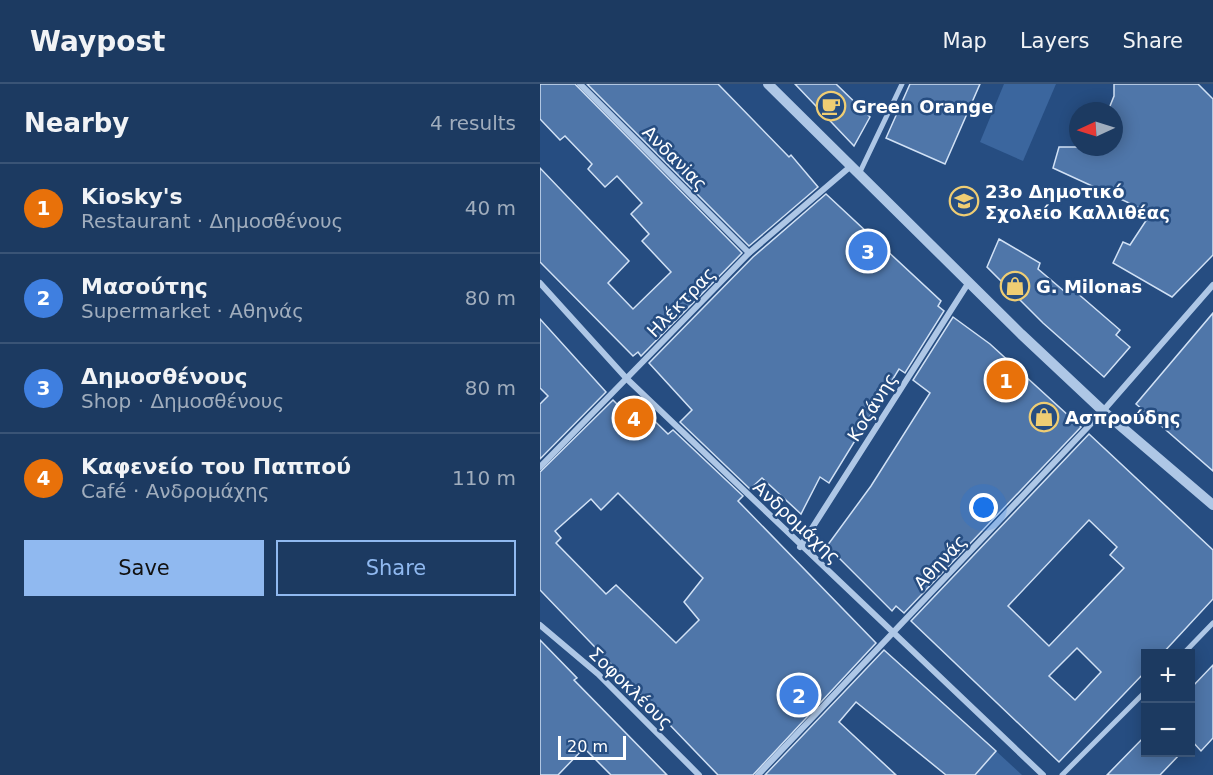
<!DOCTYPE html>
<html lang="en">
<head>
<meta charset="utf-8">
<style>
	body { margin:0; font-family:"DejaVu Sans",sans-serif; background:#254167; color:#f1f3f6 }
	.controls { position:absolute; right:18px; bottom:18px; display:grid; overflow:hidden; border-radius:0px; box-shadow:0 3px 15px #0003 }
	.controls button { width:54px; height:54px; display:grid; place-items:center; padding:0; border:0; border-bottom:2px solid #3a5476; background:#1c3a61; color:#f1f3f6; font:30px sans-serif }
	.compass { position:absolute; left:529px; top:18px; width:54px; height:54px; border-radius:50%; background:#1c3a61; box-shadow:0 3px 15px #0003; rotate:266deg }
	.scale { position:absolute; left:18px; bottom:15px; width:68px; box-sizing:border-box; padding-left:6px; border:3px solid #fff; border-top:0; font-size:16px; line-height:21px; white-space:nowrap; color:#fff; -webkit-text-stroke:4px #264d81; paint-order:stroke }
	.you { position:absolute; left:444px; top:424px; width:21px; height:21px; margin:-15px; border:4px solid #fff; border-radius:50%; background:#1a73e8; box-shadow:0 0 0 9px #1a73e833 }
	.badge { display:grid; place-items:center; width:39px; height:39px; border-radius:50%; background:#90b9f0; color:#fff; font-size:20px; font-weight:700 }
	.pin { position:absolute; translate:-50% -50%; border:3px solid #fff; box-shadow:0 2px 6px #0006 }
	.list { margin:0; padding:0; list-style:none }
	h2 { display:flex; justify-content:space-between; align-items:center; height:78px; margin:0; padding:0 24px; font-size:26px }
	h2 small { font-size:20px; font-weight:400; color:#a0adbd }
	.list li { display:grid; grid-template-columns:39px 1fr auto; gap:18px; align-items:center; box-sizing:border-box; height:90px; padding:0 24px; border-top:2px solid #3a5476 }
	.list b { display:block; font-size:22px; white-space:nowrap }
	.list p { margin:0; font-size:20px; white-space:nowrap; color:#a0adbd }
	.list em { font-size:20px; font-style:normal; color:#a0adbd }
	.actions { display:flex; gap:12px; padding:18px 24px }
	.actions a { flex:1; padding:14px 0; border:2px solid #90b9f0; border-radius:0px; text-align:center; font-size:21px; color:#90b9f0 }
	.actions .main { background:#90b9f0; color:#111 }
	.map { position:relative; flex:none; width:673px; height:691px; overflow:hidden }
	header { display:flex; align-items:center; gap:36px; box-sizing:border-box; height:84px; padding:0 30px; background:#1c3a61; border-bottom:2px solid #3a5476 }
	header strong { font-size:28px }
	nav { display:flex; gap:33px; margin-inline-start:auto; font-size:21px }
	main { display:flex }
	aside { flex:1; background:#1c3a61 }
	.map>svg:first-child { display:block }
	.green { fill:#3b669e }
	.building { fill:#4f76a9; stroke:#d1e1f5; stroke-width:1.5; fill-rule:evenodd }
	.lines { fill:none; stroke-linecap:round; stroke-linejoin:round }
	.pedestrian { stroke:#aec7e6; stroke-width:5 }
	.minor { stroke:#aec7e6; stroke-width:6 }
	.tertiary { stroke:#aec7e6; stroke-width:10 }
	.labels { text-anchor:middle; dominant-baseline:central; stroke-width:5; stroke-linejoin:round; paint-order:stroke }
	.poi-label { font-size:18px; font-weight:bold; fill:#fff; stroke:#264d81; text-anchor:start }
	.street-label { font-size:18px; fill:#fff; stroke:#264d81 }
</style>
</head>
<body>
<header>
<strong>Waypost</strong>
<nav><a>Map</a><a>Layers</a><a>Share</a></nav>
</header>
<main>
<aside>
<h2>Nearby<small>4 results</small></h2>
<ul class="list">
<li><span class="badge" style="background:#e8710a">1</span><div><b>Kiosky's</b><p>Restaurant · Δημοσθένους</p></div><em>40 m</em></li>
<li><span class="badge" style="background:#3f7fe0">2</span><div><b>Μασούτης</b><p>Supermarket · Αθηνάς</p></div><em>80 m</em></li>
<li><span class="badge" style="background:#3f7fe0">3</span><div><b>Δημοσθένους</b><p>Shop · Δημοσθένους</p></div><em>80 m</em></li>
<li><span class="badge" style="background:#e8710a">4</span><div><b>Καφενείο του Παππού</b><p>Café · Ανδρομάχης</p></div><em>110 m</em></li>
</ul>
<div class="actions"><a class="main">Save</a><a>Share</a></div>
</aside>
<div class="map">
<svg width="673" height="691" viewBox="0 0 673 691">
	<rect width="100%" height="100%" fill="#264d81"/>
	<g class="green">
		<polygon points="464,0 516,0 483,77 440,58"/>
		<polygon points="456,667 482,691 435,691"/>
	</g>
	<g class="building">
		<polygon points="0,0 35,0 202,169 101,272 98,268 93,272 0,178 0,84 89,177 68,199 93,225 131,188 102,157 109,150 91,130 102,119 77,92 65,103 48,85 52,80 25,52 20,56 0,35"/>
		<polygon points="47,0 178,0 249,73 251,71 278,103 209,162"/>
		<polygon points="255,0 296,0 330,33 314,62"/>
		<polygon points="370,0 440,0 405,80 346,54"/>
		<polygon points="574,0 658,0 673,15 673,171 632,213 573,179 583,158 590,161 611,129 513,84 519,63 574,63 574,27 568,27 574,12"/>
		<polygon points="286,110 401,217 398,222 404,227 365,289 359,285 289,399 280,393 261,430 222,394 210,405 140,338 152,326 109,279 213,173"/>
		<polygon points="459,155 500,179 498,185 524,207 529,202 580,246 576,251 590,263 564,293 503,239 447,183"/>
		<polygon points="673,229 673,387 596,320"/>
		<polygon points="413,233 450,260 541,343 364,529 356,522 352,527 287,462 331,402 390,309 373,296"/>
		<polygon points="0,235 66,308 0,375 0,320 8,312 0,304"/>
		<path d="M92 315 128 350 133 346 203 412 198 417 336 559 213 691H178L0 506V388L73 316 82 325ZM78 409 163 494 144 518 159 536 136 559 76 501 66 510 16 459 21 454 15 447 51 415 61 426Z"/>
		<path d="M549 350 673 466V515L622 570H606V587L519 678 371 537ZM549 436 577 463 570 471 584 484 509 562 468 522ZM537 564 561 588 535 616 509 592Z"/>
		<polygon points="0,556 37,594 34,596 127,691 71,691 44,664 18,691 0,691"/>
		<polygon points="344,566 456,667 435,691 406,691 316,618 299,638 356,691 225,691"/>
		<polygon points="673,581 673,654 661,667 651,656 651,604"/>
		<polygon points="606,651 606,669 641,669 620,691 567,691"/>
	</g>
	<g class="lines">
		<g class="pedestrian">
			<polyline points="319,90 362,0"/>
			<polyline points="643,570 673,539"/>
			<polyline points="522,691 606,607"/>
		</g>
		<g class="minor">
			<polyline points="40,0 209,169"/>
			<polyline points="0,199 87,295 503,691"/>
			<polyline points="0,383 209,169 311,82"/>
			<polyline points="260,463 429,198"/>
			<polyline points="0,541 58,590 159,691"/>
			<polyline points="218,691 563,327 673,201"/>
		</g>
		<polyline class="tertiary" points="228,0 481,250 563,327 673,421"/>
	</g>
	<defs>
		<g id="cafe-ring" transform="scale(1.5)"><circle r="9.5" fill="#264d81" stroke="#efcd73" stroke-width="1.5"/><path d="M-5.5-4.5H6V0H3Q3 3.5 0 3.5H-2.5Q-5.5 3.5-5.5 0ZM3-3.2v2h1.7v-2ZM-6 4.5H4V6H-6Z" fill="#efcd73"/></g>
		<g id="school-ring" transform="scale(1.5)"><circle r="9.5" fill="#264d81" stroke="#efcd73" stroke-width="1.5"/><path d="M0-5L7-2L0 1L-7-2ZM-4 1L0 2.5L4 1V4Q0 6-4 4Z" fill="#efcd73"/></g>
		<g id="shop-ring" transform="scale(1.5)"><circle r="9.5" fill="#264d81" stroke="#efcd73" stroke-width="1.5"/><path d="M-5-2.5h2.3a2.7 3.5 0 0 1 5.4 0H5L5.5 6h-11ZM-1.5-2.5h3a1.5 2.3 0 0 0-3 0Z" fill="#efcd73"/></g>
	</defs>
	<g fill-rule="evenodd">
		<use href="#cafe-ring" x="291" y="22"/>
		<use href="#school-ring" x="424" y="117"/>
		<use href="#shop-ring" x="475" y="202"/>
		<use href="#shop-ring" x="504" y="333"/>
	</g>
	<g class="labels">
		<g class="poi-label">
			<text x="312" y="22">Green Orange</text>
			<text x="445" y="107">23ο Δημοτικό<tspan x="445" dy="21">Σχολείο Καλλιθέας</tspan></text>
			<text x="496" y="202">G. Milonas</text>
			<text x="525" y="333">Ασπρούδης</text>
		</g>
		<g class="street-label">
			<text transform="translate(135 74) rotate(45)">Ανδανiας</text>
			<text transform="translate(141 218) rotate(-46)">Ηλέκτρας</text>
			<text transform="translate(332 323) rotate(-58)">Κοζάνης</text>
			<text transform="translate(257 438) rotate(43)">Ανδρομάχης</text>
			<text transform="translate(400 478) rotate(-47)">Αθηνάς</text>
			<text transform="translate(91 604) rotate(44)">Σοφοκλέους</text>
		</g>
	</g>
</svg>
<div class="controls">
<button>+</button>
<button>−</button>
</div>
<svg class="compass" viewBox="-18 -18 36 36"><path d="M0-13l5 13h-10z" fill="#e53935"/><path d="M0 13l5-13h-10z" fill="#a0adbd"/></svg>
<div class="scale">20 m</div>
<div class="you"></div>
<div class="pin badge" style="left:466px;top:296px;background:#e8710a">1</div>
<div class="pin badge" style="left:259px;top:611px;background:#3f7fe0">2</div>
<div class="pin badge" style="left:328px;top:167px;background:#3f7fe0">3</div>
<div class="pin badge" style="left:94px;top:334px;background:#e8710a">4</div>
</div>
</main>
</body>
</html>
